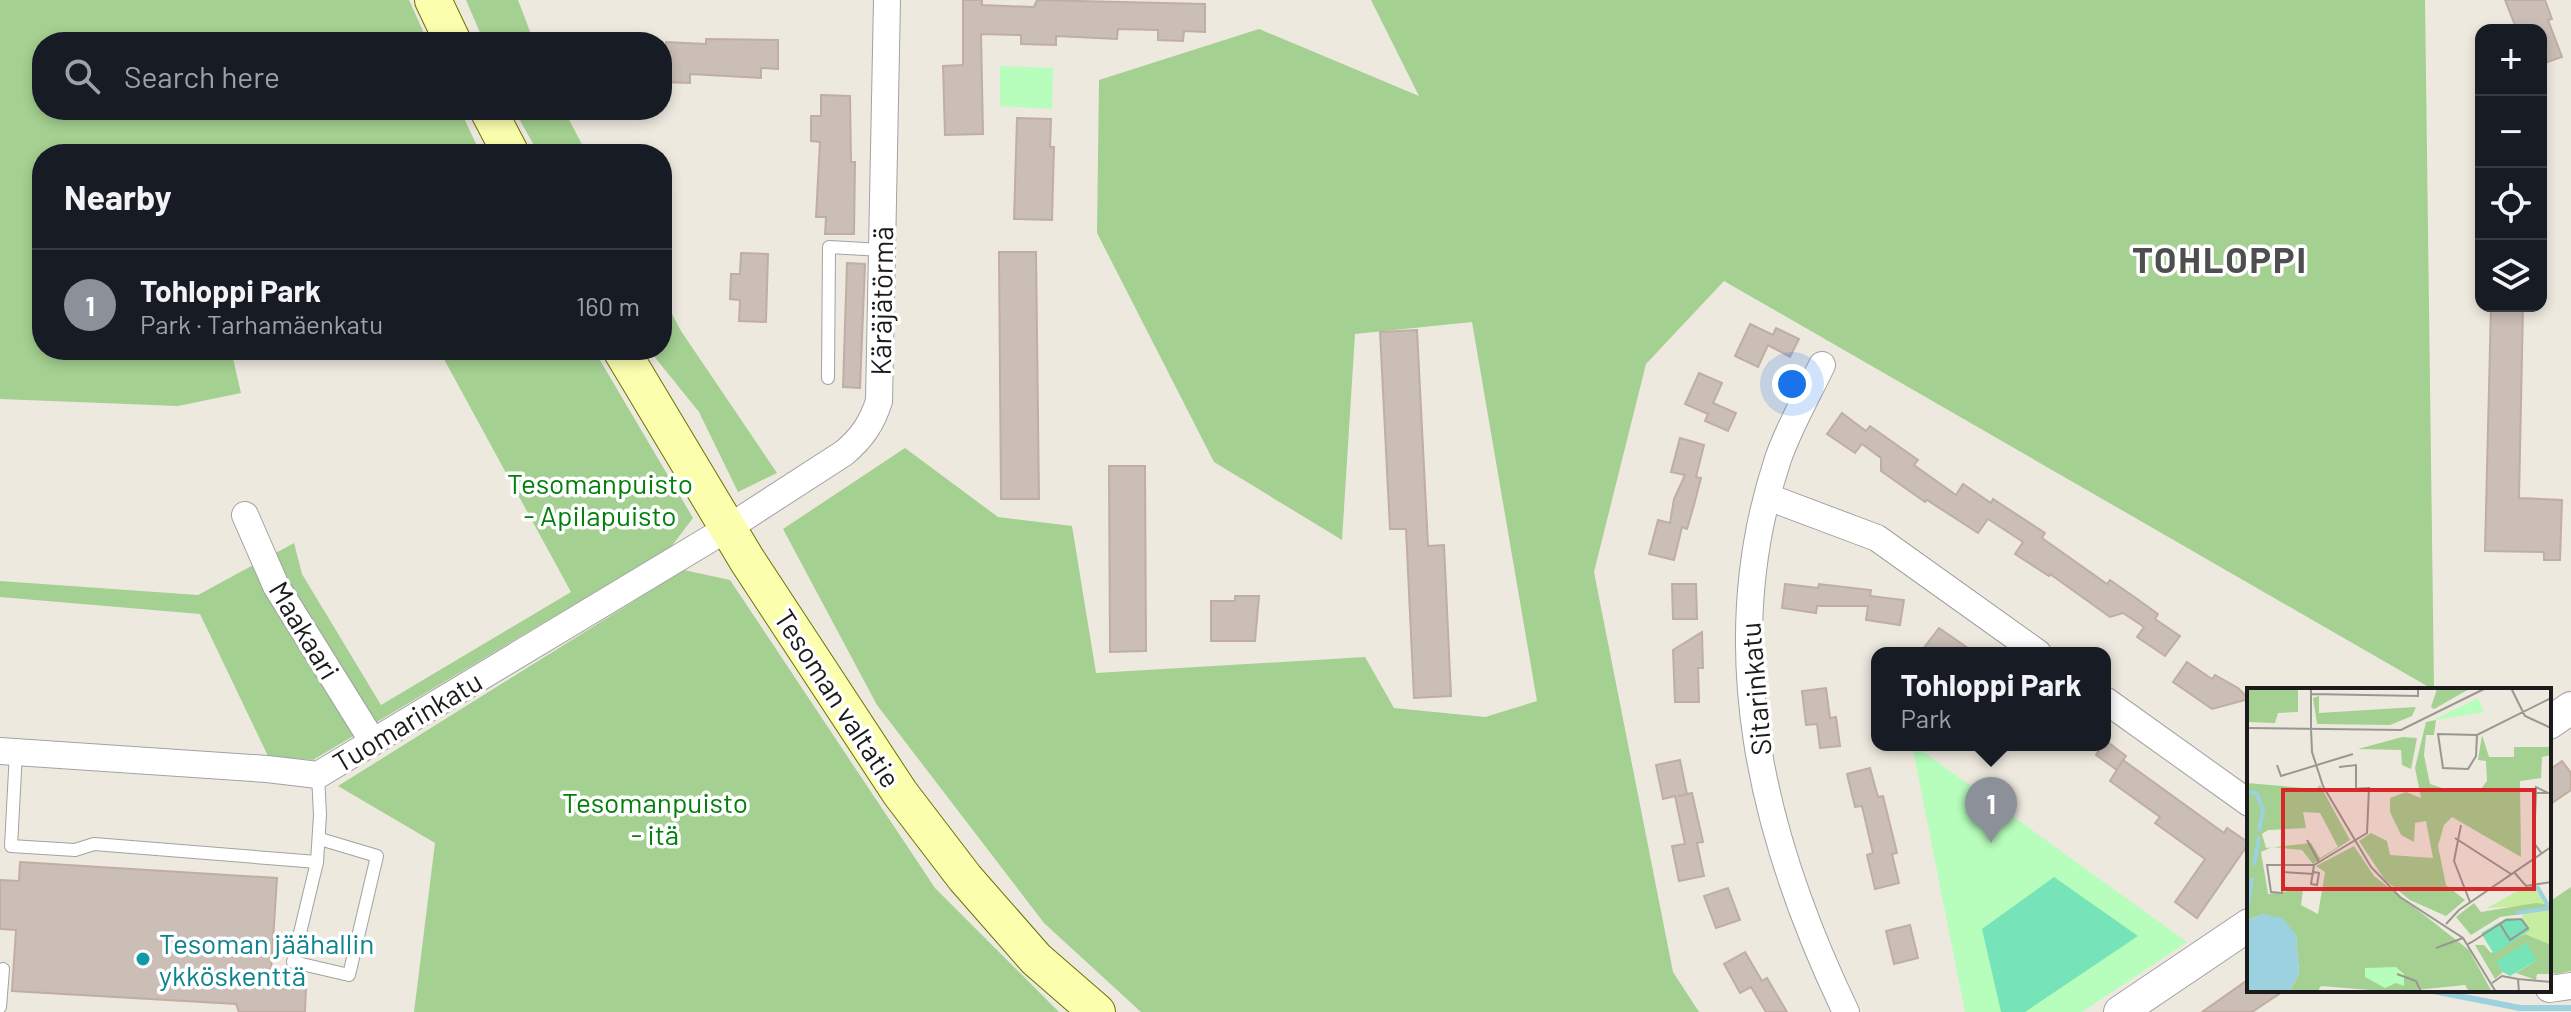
<!DOCTYPE html>
<html lang="en">
<head>
<meta charset="utf-8">
<style>
	body { margin:0; font-family:Barlow,sans-serif; background:#242831; color:#f1f3f6 }
	.controls { position:absolute; right:24px; top:24px; display:grid; overflow:hidden; border-radius:16px; box-shadow:0 4px 12px #0003 }
	.controls button { width:72px; height:72px; display:grid; place-items:center; padding:0; border:0; border-bottom:2px solid #363941; background:#171b24; color:#f1f3f6; font:40px sans-serif }
	.you { position:absolute; left:1792px; top:384px; width:28px; height:28px; margin:-20px; border:6px solid #fff; border-radius:50%; background:#1a73e8; box-shadow:0 0 0 12px #1a73e833 }
	.badge { display:grid; place-items:center; width:52px; height:52px; border-radius:50%; background:#8c9099; color:#fff; font-size:26px; font-weight:700 }
	.pin { position:absolute; translate:-50% -66px; filter:drop-shadow(0 2px 4px #0008) }
	.pin::after { content:''; position:absolute; top:42px; width:28px; height:24px; background:inherit; clip-path:polygon(0 0,100% 0,50% 100%) }
	.popup { position:absolute; left:1871px; top:647px; width:240px; height:104px; box-sizing:border-box; display:grid; place-content:center; border-radius:16px; background:#171b24; filter:drop-shadow(0 2px 6px #0005); font-size:26px; white-space:nowrap; color:#9ea1a6 }
	.popup b { font-size:30px; color:#f1f3f6 }
	.popup::after { content:''; position:absolute; left:50%; top:100%; margin-left:-16px; border:16px solid transparent; border-top-color:#171b24 }
	.list { margin:0; padding:0; list-style:none }
	h2 { display:flex; justify-content:space-between; align-items:center; height:104px; margin:0; padding:0 32px; font-size:34px }
	h2 small { font-size:26px; font-weight:400; color:#9ea1a6 }
	.list li { display:grid; grid-template-columns:52px 1fr auto; gap:24px; align-items:center; box-sizing:border-box; height:112px; padding:0 32px; border-top:2px solid #363941 }
	.list b { display:block; font-size:30px; white-space:nowrap }
	.list p { margin:0; font-size:26px; white-space:nowrap; color:#9ea1a6 }
	.list em { font-size:26px; font-style:normal; color:#9ea1a6 }
	.icon { flex:none; width:44px; height:44px; fill:none; stroke:currentColor; stroke-width:2; stroke-linecap:round; stroke-linejoin:round }
	.map { position:relative; flex:none; width:2571px; height:1012px; overflow:hidden }
	.search { position:absolute; background:#171b24; box-shadow:0 4px 12px #0003; left:32px; top:32px; width:640px; height:88px; display:flex; align-items:center; gap:20px; box-sizing:border-box; padding:0 28px; border-radius:32px; color:#9ea1a6; font-size:30px }
	.panel { position:absolute; background:#171b24; box-shadow:0 4px 12px #0003; left:32px; top:144px; width:640px; height:216px; border-radius:32px }
	.map>svg:first-child { display:block }
	.forest { fill:#a4d091 }
	.park { fill:#b7fdbc }
	.pitch { fill:#76e4b8 }
	.lines { fill:none; stroke-linecap:round; stroke-linejoin:round }
	.stream { stroke:#9cd1df; stroke-width:6 }
	.building { fill:#cabeb6; stroke:#c0aea1; stroke-width:2 }
	.service-casing { stroke:#a2a2a2; stroke-width:14 }
	.minor-casing { stroke:#a2a2a2; stroke-width:28 }
	.tertiary-casing { stroke:#a2a2a2; stroke-width:34 }
	.secondary-casing { stroke:#697400; stroke-width:38 }
	.service { stroke:#fff; stroke-width:12 }
	.minor { stroke:#fff; stroke-width:26 }
	.tertiary { stroke:#fff; stroke-width:32 }
	.secondary { stroke:#fbfead; stroke-width:36 }
	.culture-dot { fill:#0f9aa8; stroke:#fff; stroke-width:3 }
	.labels { text-anchor:middle; dominant-baseline:central; stroke-width:7; stroke-linejoin:round; paint-order:stroke }
	.street-label { font-size:28px; fill:#1b1b1b; stroke:#fff }
	.park-label { font-size:28px; fill:#037f0c; stroke:#fff }
	.culture-label { font-size:28px; fill:#0d838f; stroke:#fff; text-anchor:start }
	.district-label { font-size:36px; font-weight:bold; letter-spacing:2px; fill:#4e4e4e; stroke:#fff }
	.inset-river { fill:none; stroke:#9cd1df; stroke-width:4 }
	.inset-road { fill:none; stroke:#9a9791; stroke-width:2 }
	.view { fill:#d62828; fill-opacity:0.15; stroke:#d62828; stroke-width:4 }
	.inset-edge { fill:none; stroke:#1b1b1b; stroke-width:4 }
</style>
</head>
<body>
<div class="map">
<svg width="2571" height="1012" viewBox="0 0 2571 1012">
	<rect width="100%" height="100%" fill="#eee9df"/>
	<g class="forest">
		<polygon points="0,0 409,0 428,42 42,42 42,110 460,110 481,154 42,154 42,350 231,350 241,393 178,406 0,399"/>
		<polygon points="466,0 518,0 534,42 484,42"/>
		<polygon points="1371,0 2425,0 2434,690 1724,281 1646,364 1594,572 1673,972 1699,1012 1141,1012 1044,923 877,705 783,529 905,448 998,517 1072,526 1096,673 1365,657 1394,708 1485,717 1537,701 1472,322 1355,334 1342,540 1214,462 1097,233 1099,80 1259,29 1419,96"/>
		<polygon points="514,110 564,110 587,154 539,154"/>
		<polygon points="662,295 681,331 777,473 738,492 699,412 649,350 662,350"/>
		<polygon points="439,350 594,350 693,518 671,547 313,760 268,756 200,614 0,597 0,581 198,595 294,543 302,574 381,705 571,592"/>
		<polygon points="684,570 730,580 935,888 1059,1012 414,1012 435,843 338,786"/>
		<polygon points="2571,887 2571,971 2556,974 2549,971 2549,902"/>
	</g>
	<g class="park">
		<polygon points="1000,66 1053,68 1052,109 1000,106"/>
		<polygon points="1912,745 1914,745 2187,942 2082,1012 1965,1012"/>
	</g>
	<polygon class="pitch" points="2054,877 2138,936 2025,1012 2001,1012 1982,929"/>
	<g class="lines">
		<polyline class="stream" points="2428,990 2520,1008 2571,1008"/>
	</g>
	<g class="building">
		<polygon points="963,0 982,0 982,5 1034,7 1037,0 1205,4 1205,32 1184,31 1183,41 1158,40 1158,30 1118,29 1117,39 1056,36 1056,45 1021,44 1021,35 981,34 983,134 945,135 943,66 963,65"/>
		<polygon points="2505,0 2545,0 2552,19 2548,20 2562,57 2541,64 2541,30 2517,30"/>
		<polygon points="706,39 778,40 778,69 761,68 761,78 690,74 690,83 662,82 662,45 666,45 666,42 706,44"/>
		<polygon points="821,95 850,96 851,162 855,162 854,234 825,234 826,217 816,217 820,142 811,141 811,116 821,116"/>
		<polygon points="1017,118 1051,119 1050,147 1054,147 1052,220 1014,219"/>
		<polygon points="999,252 1036,252 1039,499 1001,499"/>
		<polygon points="741,253 768,254 766,322 739,321 740,300 730,299 731,274 740,274"/>
		<polygon points="847,263 865,264 860,388 843,387"/>
		<polygon points="2491,306 2523,306 2519,498 2562,500 2560,560 2544,560 2544,552 2485,551"/>
		<polygon points="1750,324 1773,335 1776,328 1799,339 1790,357 1768,345 1758,367 1735,356"/>
		<polygon points="1417,330 1428,546 1444,545 1451,696 1414,698 1406,529 1390,529 1380,332"/>
		<polygon points="1699,373 1722,383 1713,403 1736,413 1728,431 1705,421 1708,414 1685,404"/>
		<polygon points="1842,413 1866,431 1870,426 1918,460 1914,465 1956,495 1963,484 1991,503 1993,499 2045,533 2042,538 2107,584 2110,580 2133,596 2158,614 2155,619 2180,636 2165,656 2137,637 2144,627 2123,613 2110,617 2050,574 2049,576 2015,554 2023,542 1988,519 1978,533 1927,500 1925,502 1881,471 1881,458 1862,444 1855,453 1827,434"/>
		<polygon points="1680,438 1704,445 1696,477 1701,478 1694,505 1687,529 1682,527 1674,560 1649,554 1658,520 1670,523 1674,499 1685,475 1671,472"/>
		<polygon points="1109,466 1145,466 1146,651 1110,652"/>
		<polygon points="1672,584 1696,584 1697,619 1673,619"/>
		<polygon points="1785,584 1818,588 1819,584 1871,590 1870,596 1904,600 1900,625 1866,620 1868,606 1817,606 1816,613 1782,608"/>
		<polygon points="1235,596 1259,596 1255,641 1211,641 1211,601 1235,601"/>
		<polygon points="1939,628 1975,653 1920,653"/>
		<polygon points="1702,632 1703,668 1698,668 1699,702 1675,702 1673,650"/>
		<polygon points="2187,662 2212,679 2215,675 2238,688 2249,699 2212,709 2173,682"/>
		<polygon points="1826,688 1830,718 1836,717 1840,746 1820,748 1817,724 1806,725 1802,691"/>
		<polygon points="2105,740 2126,756 2117,770 2096,755 2102,745 2105,745"/>
		<polygon points="1680,760 1687,794 1678,796 1692,793 1703,842 1697,843 1704,876 1679,881 1672,846 1685,844 1675,796 1663,799 1656,765"/>
		<polygon points="2123,760 2224,833 2227,828 2249,843 2197,918 2175,902 2205,859 2155,823 2160,817 2110,781"/>
		<polygon points="2562,761 2571,773 2571,790 2549,805 2549,770"/>
		<polygon points="1870,768 1878,797 1883,796 1897,853 1892,854 1899,883 1875,889 1867,855 1873,853 1862,806 1855,807 1847,774"/>
		<polygon points="20,862 277,878 270,988 306,989 305,1012 239,1012 236,1004 12,991 16,930 0,929 0,880 19,881"/>
		<polygon points="1728,888 1740,920 1716,928 1704,896"/>
		<polygon points="1910,925 1918,958 1894,964 1886,931"/>
		<polygon points="1745,952 1762,981 1767,978 1787,1012 1766,1012 1751,987 1740,993 1724,964"/>
		<polygon points="2249,979 2249,990 2285,990 2252,1012 2202,1012"/>
	</g>
	<g class="lines">
		<g class="service-casing">
			<g id="service">
				<polyline points="828,378 829,247 882,250"/>
				<polyline points="16,752 11,846 75,850 94,844 317,862"/>
				<polyline points="318,775 320,815 317,862 293,962 349,975 377,856 320,839"/>
				<polyline points="0,1007 3,969"/>
			</g>
		</g>
		<g class="minor-casing">
			<g id="minor">
				<path d="M1822 365C1807 396 1789 427 1778 459 1715 648 1762 837 1846 1012"/>
				<polyline points="1768,497 1877,538 2038,653"/>
				<polyline points="245,515 276,586 373,742"/>
				<polyline points="2105,700 2249,803"/>
				<path d="M0 751 267 769 318 775 728 528 844 453C862 438 872 423 879 401L887 0"/>
				<polyline points="2549,989 2571,986"/>
			</g>
		</g>
		<g class="tertiary-casing">
			<g id="tertiary">
				<polyline points="2549,723 2571,708"/>
				<polyline points="2120,1012 2249,925"/>
			</g>
		</g>
		<g class="secondary-casing">
			<g id="secondary">
				<polyline points="433,0 453,42"/>
				<polyline points="488,110 511,154"/>
				<polyline points="621,350 747,560 900,793 965,878 1036,959 1097,1012"/>
			</g>
		</g>
		<use href="#service" class="service"/>
		<use href="#minor" class="minor"/>
		<use href="#tertiary" class="tertiary"/>
		<use href="#secondary" class="secondary"/>
	</g>
	<circle class="culture-dot" cx="143" cy="959" r="8"/>
	<g class="labels">
		<g class="street-label">
			<text transform="translate(881 301) rotate(-89)">Käräjätörmä</text>
			<text transform="translate(305 630) rotate(59)">Maakaari</text>
			<text transform="translate(1755 689) rotate(-95)">Sitarinkatu</text>
			<text transform="translate(838 698) rotate(57)">Tesoman valtatie</text>
			<text transform="translate(407 721) rotate(-31)">Tuomarinkatu</text>
		</g>
		<g class="park-label">
			<text x="600" y="483">Tesomanpuisto<tspan x="600" dy="32">- Apilapuisto</tspan></text>
			<text x="655" y="802">Tesomanpuisto<tspan x="655" dy="32">- itä</tspan></text>
		</g>
		<g class="culture-label">
			<text x="159" y="943">Tesoman jäähallin<tspan x="159" dy="32">ykköskenttä</tspan></text>
		</g>
		<g class="district-label">
			<text x="2220" y="258">TOHLOPPI</text>
		</g>
	</g>
	<g transform="translate(2247 688)">
		<rect width="304" height="304" fill="#eee9df"/>
		<path d="M276 200 290 201 299 217 240 220ZM304 222V257L278 246 275 226Z" fill="#c7eda0"/>
		<path d="M0 0H51V24L31 25 28 35 0 34ZM224 0 187 21 184 19 190 1ZM72 8V25L169 19 165 28 143 37 70 36 66 10ZM189 32 187 47H179L177 67 183 96 195 100 234 101 240 93 239 73 231 72 235 47 242 69H267V59H304V67L295 69 294 90 273 93 274 169 205 129 197 137 191 158 199 197 218 212 199 228 163 212 138 192 112 153 124 145 140 153 143 167 186 170 179 133 168 135 167 154 154 147 143 124V110L159 104 174 110 168 80 179 34ZM155 49 170 50 164 81 155 77 154 62 111 61ZM0 95 69 101 73 97 103 152 66 176 55 162 25 159 14 164 21 206 56 201 54 217 71 226 78 184 69 178 107 158 127 188 222 262 245 304H222L218 297 149 304 74 298 70 304H42L52 286 49 246 16 226 0 232ZM56 124 73 125 91 159 73 170 64 155 19 160 15 146 21 142 59 140ZM227 215 234 224 289 215 304 217V222L253 229 224 247 209 229ZM278 246 304 257V286H290L289 292 269 285 290 272 250 275 256 284 248 291 228 257H237L244 265Z" fill="#a4d091" fill-rule="evenodd"/>
		<path d="M231 10 237 24 189 32 188 31ZM149 279 157 286V298L149 295 138 300 118 289V280Z" fill="#b7fdbc"/>
		<path d="M260 230 276 231 283 242 247 266 234 245ZM279 255 290 272 263 288 256 284 249 274Z" fill="#76e4b8"/>
		<path d="M16 226 35 230 49 246 52 286 42 304H0V232Z" fill="#9cd1df"/>
		<path class="inset-river" d="M0 103 10 106 16 122 12 143M7 177 12 149M283 200H291L302 219M0 224 5 190M269 225 304 220"/>
		<path class="inset-road" d="M64 0V40M264 0 278 28 304 40M64 6 171 8V0M0 40 154 42 239 0M64 40 65 64 76 98 124 179 153 209 216 250 249 304M230 47 229 68 221 81 196 80 191 46 230 47 304 10M30 77 34 88 106 66M92 79 109 77V100M289 105 287 155 295 166M301 105 289 99V105H304M214 137 207 173 223 214M208 150 264 186M60 152 72 174M37 175V184L67 186M67 177 64 196 70 197 72 185 67 184M267 184 279 198 304 194M36 196 35 205 24 204 20 177H67L120 145 122 100 105 101M199 236 212 222 304 159M221 256 225 254 259 232H261L274 231 281 240 263 252 253 236M189 260 216 250M150 286 169 293 174 304M245 295 255 288 271 291M272 304 271 291 304 294"/>
		<path class="view" d="M36 102H287V201H36Z"/>
		<rect width="304" height="304" class="inset-edge"/>
	</g>
</svg>
<div class="controls">
<button>+</button>
<button>−</button>
<button><svg class="icon" aria-label="locate" viewBox="0 0 24 24"><circle cx="12" cy="12" r="6"/><path d="M12 2v4M12 18v4M2 12h4M18 12h4"/></svg></button>
<button><svg class="icon" aria-label="layers" viewBox="0 0 24 24"><path d="M12 4l9 5-9 5-9-5zM3 14l9 5 9-5"/></svg></button>
</div>
<div class="you"></div>
<div class="pin badge" style="left:1991px;top:843px">1</div>
<div class="popup"><b>Tohloppi Park</b>Park</div>
<div class="search"><svg class="icon" aria-label="search" viewBox="0 0 24 24"><circle cx="10" cy="10" r="6"/><path d="M15 15l6 6"/></svg>Search here</div>
<section class="panel">
<h2>Nearby<small></small></h2>
<ul class="list">
<li><span class="badge">1</span><div><b>Tohloppi Park</b><p>Park · Tarhamäenkatu</p></div><em>160 m</em></li>
</ul>
</section>
</div>
</body>
</html>
